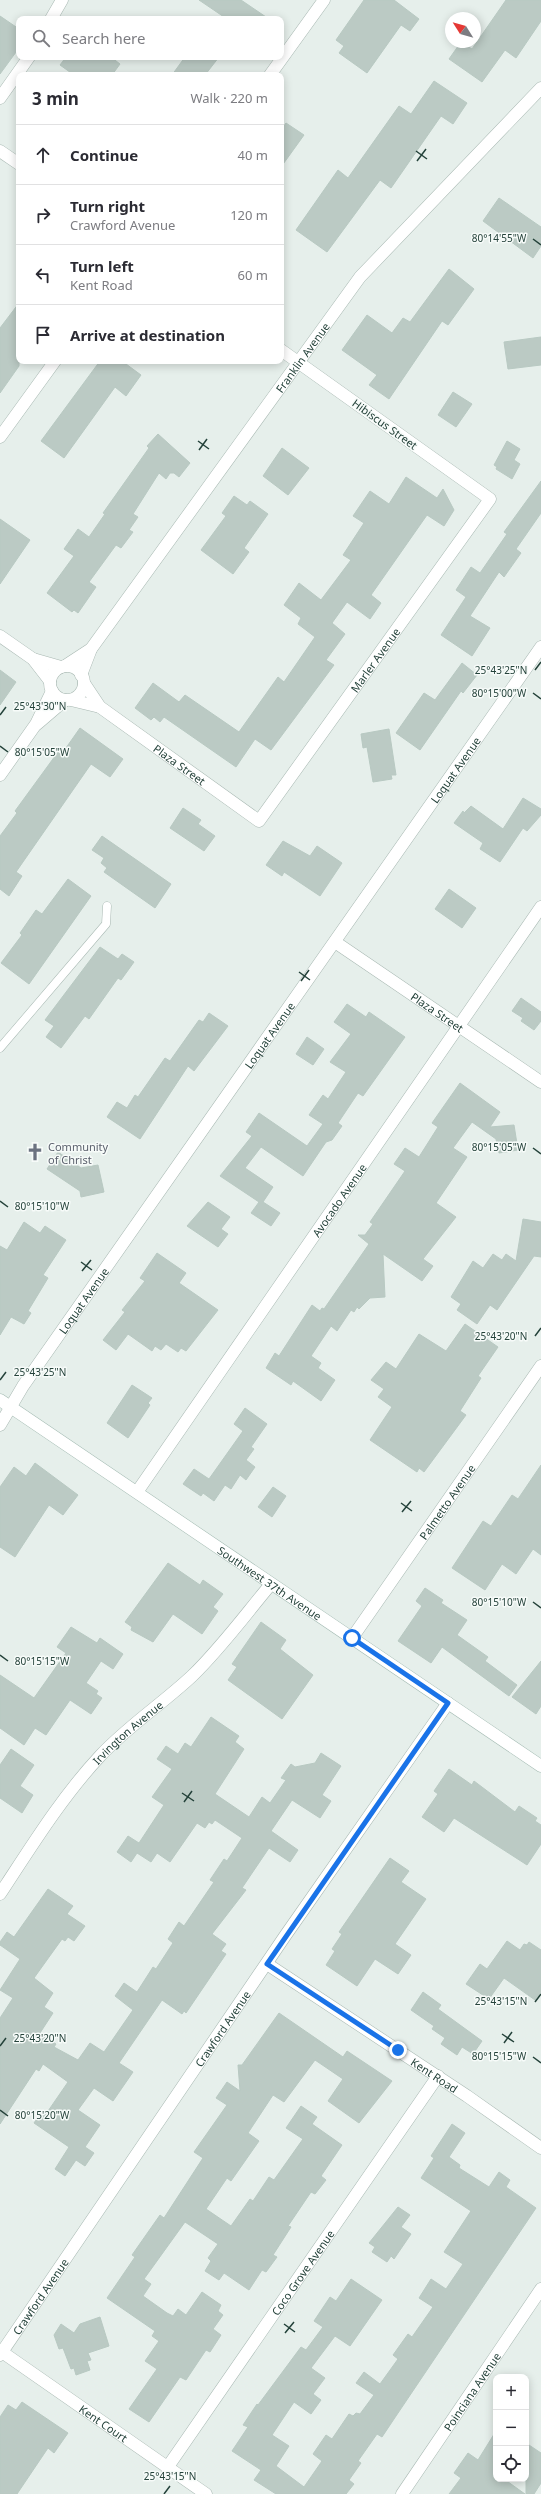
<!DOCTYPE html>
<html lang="en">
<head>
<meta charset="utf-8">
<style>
	body { margin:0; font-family:"Noto Sans",sans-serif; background:#f7f7f7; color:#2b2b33 }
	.controls { position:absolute; right:12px; bottom:12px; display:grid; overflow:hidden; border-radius:8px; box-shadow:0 2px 10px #0003 }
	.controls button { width:36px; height:36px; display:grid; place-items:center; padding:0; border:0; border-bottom:1px solid #e1e1e2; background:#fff; color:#2b2b33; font:20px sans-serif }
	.compass { position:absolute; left:445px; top:12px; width:36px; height:36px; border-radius:50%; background:#fff; box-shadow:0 2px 10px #0003; rotate:307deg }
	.stop { position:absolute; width:12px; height:12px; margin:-9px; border:3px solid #1a73e8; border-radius:50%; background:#fff }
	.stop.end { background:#1a73e8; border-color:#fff; box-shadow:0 1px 4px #0008 }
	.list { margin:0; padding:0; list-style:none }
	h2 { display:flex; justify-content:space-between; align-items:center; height:52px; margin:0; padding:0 16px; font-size:17px }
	h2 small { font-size:13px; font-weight:400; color:#7c7c81 }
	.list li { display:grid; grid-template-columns:26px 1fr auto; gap:12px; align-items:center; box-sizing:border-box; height:60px; padding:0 16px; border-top:1px solid #e1e1e2 }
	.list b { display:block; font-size:15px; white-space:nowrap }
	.list p { margin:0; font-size:13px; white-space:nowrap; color:#7c7c81 }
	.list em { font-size:13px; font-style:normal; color:#7c7c81 }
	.icon { flex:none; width:22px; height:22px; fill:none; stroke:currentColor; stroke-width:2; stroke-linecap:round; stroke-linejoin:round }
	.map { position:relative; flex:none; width:541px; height:2494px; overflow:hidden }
	.search { position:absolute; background:#fff; box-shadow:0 2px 10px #0003; left:16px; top:16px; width:268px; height:44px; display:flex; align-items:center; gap:10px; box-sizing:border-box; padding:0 14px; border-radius:8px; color:#7c7c81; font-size:15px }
	.panel { position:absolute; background:#fff; box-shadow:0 2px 10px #0003; left:16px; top:72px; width:268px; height:292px; border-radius:8px }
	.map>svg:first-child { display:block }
	.building { fill:#bbcac4; stroke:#b8c9c2 }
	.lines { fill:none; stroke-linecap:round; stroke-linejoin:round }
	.lane-casing { stroke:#a8b8b2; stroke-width:9 }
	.street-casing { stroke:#a8b8b2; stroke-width:13 }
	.secondary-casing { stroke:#a4bbb3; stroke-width:13 }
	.lane { stroke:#fff; stroke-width:8 }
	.street { stroke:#fff; stroke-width:12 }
	.secondary { stroke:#fff; stroke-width:12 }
	.route { stroke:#1a73e8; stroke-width:5 }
	.ticks { fill:none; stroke:#24423a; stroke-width:1.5 }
	.labels { text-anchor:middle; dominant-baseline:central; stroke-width:3; stroke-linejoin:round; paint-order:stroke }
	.street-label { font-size:11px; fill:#24423a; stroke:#f7fbf9 }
	.worship-label { font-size:11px; fill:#5b616d; stroke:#f7fbf9; text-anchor:start }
	.ticks-label { font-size:10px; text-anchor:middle; fill:#24423a; stroke:#f7fbf9; stroke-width:3; stroke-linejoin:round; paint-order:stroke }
</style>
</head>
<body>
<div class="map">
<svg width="541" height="2494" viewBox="0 0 541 2494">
	<rect width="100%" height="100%" fill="#e6efeb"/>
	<g class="building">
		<polygon points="199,0 241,0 269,19 227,19"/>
		<polygon points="364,0 394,0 419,19 410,31 401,25 367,73 339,53 344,46 336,40"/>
		<polygon points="506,0 541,0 541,21 516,58 505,50 482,82 449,59 461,42 472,49"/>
		<polygon points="0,16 19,29 19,48 0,74"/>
		<polygon points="66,57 111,57 120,64 112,75 74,75 60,65"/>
		<polygon points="185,57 219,57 205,75 172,75"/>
		<polygon points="434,81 467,103 453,124 441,116 391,188 380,180 327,252 296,230 338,170 348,178 399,106 411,114"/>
		<polygon points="286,123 304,135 281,167 281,130"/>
		<polygon points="499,198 541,227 541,246 533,258 483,221"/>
		<polygon points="449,269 474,289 448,325 442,321 389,399 369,385 377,375 342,350 367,315 392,333 403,318 410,322"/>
		<polygon points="19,303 19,366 0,393 0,328"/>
		<polygon points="541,337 541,365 508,369 504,342"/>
		<polygon points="100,361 122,361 141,375 126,396 115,387 64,458 41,441"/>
		<polygon points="453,392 472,404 456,427 438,415"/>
		<polygon points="158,434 190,463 179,477 174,473 170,473 166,479 159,473 133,514 138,517 129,530 133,532 121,548 116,545 89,582 96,587 78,613 74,610 72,612 47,593 74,556 64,549 78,529 89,537 105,514 103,513 149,448 147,446"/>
		<polygon points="507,441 520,449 514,460 520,464 512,479 496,469 497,467 494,465"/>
		<polygon points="282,448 309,468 288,495 263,476"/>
		<polygon points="406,477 437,498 443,489 454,510 444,526 427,515 371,595 381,603 370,619 347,602 332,623 345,634 326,660 334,665 271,750 255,739 236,767 164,717 160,722 154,717 151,720 135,708 153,683 179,702 185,695 239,732 278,677 284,682 315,637 298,624 301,618 284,605 299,583 321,600 351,560 343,555 364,523 353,516 370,491 389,504"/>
		<polygon points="541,481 541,513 516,549 521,553 504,577 499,572 470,616 490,628 472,656 441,635 466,597 456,590 471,567 480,573 507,534 504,532"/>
		<polygon points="234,496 247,505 250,501 268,514 244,548 249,552 233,574 201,550 226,516 222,513"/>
		<polygon points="0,519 30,540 0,584"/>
		<polygon points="462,663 477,675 463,693 461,691 420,750 396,733 424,693 435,700"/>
		<polygon points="0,670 16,682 0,705"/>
		<polygon points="80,728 123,759 110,777 91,764 16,872 22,876 9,896 0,889 0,836 17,813 15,811 58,752 61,755"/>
		<polygon points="389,729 396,775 391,775 392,779 373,782 367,747 363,748 361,734"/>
		<polygon points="523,798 541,809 541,815 527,831 523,828 500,862 480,849 483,843 454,823 463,811 464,813 471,806 503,829"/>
		<polygon points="183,808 201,820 198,824 215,836 204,851 170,828"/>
		<polygon points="102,836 171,884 155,908 104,872 107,868 101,863 104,858 92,850"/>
		<polygon points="283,841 310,856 317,846 342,863 320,896 284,872 282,876 266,865"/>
		<polygon points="68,879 91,896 29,984 1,963 22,935 20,933 36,910 42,914"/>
		<polygon points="449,889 476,908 462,928 435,909"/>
		<polygon points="100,947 118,959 122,954 134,962 121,980 118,978 89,1019 85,1016 61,1048 46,1037 54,1026 45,1020"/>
		<polygon points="521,998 541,1012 541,1021 534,1030 521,1021 523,1018 512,1011"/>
		<polygon points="347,1004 366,1017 369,1012 405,1037 363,1096 358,1093 338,1123 342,1126 332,1140 326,1142 303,1176 261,1147 245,1168 273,1187 263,1202 280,1213 271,1226 251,1213 259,1202 220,1176 252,1136 246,1132 259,1113 307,1146 323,1124 309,1115 323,1095 328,1099 346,1072 330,1062 351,1034 334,1022"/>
		<polygon points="209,1013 228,1026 194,1071 188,1066 140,1139 107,1117 117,1102 127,1108 135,1095 138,1097 165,1058 170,1061 199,1020 203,1022"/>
		<polygon points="307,1037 324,1049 313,1065 296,1054"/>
		<polygon points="460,1083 500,1112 490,1127 514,1125 518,1150 499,1153 496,1139 472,1122 453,1148 467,1157 436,1203 456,1217 423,1259 433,1266 422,1281 383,1254 385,1297 370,1298 359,1309 357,1307 354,1312 351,1310 337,1331 331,1326 311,1356 321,1363 318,1368 335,1380 321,1401 293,1381 291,1385 266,1368 275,1353 279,1356 312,1305 320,1311 322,1308 324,1309 369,1244 358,1235 365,1235 373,1224 370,1222 405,1171 394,1164 405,1148 419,1157 438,1127 432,1123"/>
		<polygon points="58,1152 81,1168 98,1165 104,1192 81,1197 80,1191 47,1169"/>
		<polygon points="208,1202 230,1217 221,1229 228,1234 218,1247 187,1226"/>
		<polygon points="523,1219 541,1222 541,1257 534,1256 497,1310 490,1305 477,1324 457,1310 461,1304 451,1297 473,1261 483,1268 493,1254 502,1260 506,1254 516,1261"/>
		<polygon points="24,1222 40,1233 45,1226 66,1240 43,1275 48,1278 28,1311 31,1313 24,1324 11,1317 0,1335 0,1246 7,1250"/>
		<polygon points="157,1253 186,1273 179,1283 218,1310 186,1351 181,1348 178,1352 166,1344 161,1350 155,1346 152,1351 128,1334 116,1350 103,1340 125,1312 122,1310 145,1281 140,1278"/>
		<polygon points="465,1324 498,1347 478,1376 481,1378 460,1411 466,1415 424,1472 419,1468 417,1472 370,1440 392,1407 378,1397 384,1389 371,1380 386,1362 396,1369 419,1334 446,1351"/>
		<polygon points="132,1385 152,1398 148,1403 150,1405 128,1438 107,1423"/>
		<polygon points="245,1408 267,1424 251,1447 254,1449 246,1460 255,1467 246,1480 240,1475 231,1489 225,1485 214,1501 203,1493 201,1496 183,1484 194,1469 209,1479 243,1431 234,1424"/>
		<polygon points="35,1463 78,1495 63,1515 49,1505 15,1557 0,1547 0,1487 14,1467 26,1476"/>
		<polygon points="541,1465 541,1555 533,1549 516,1574 502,1564 485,1590 452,1568 483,1521 491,1526 512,1495 518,1499"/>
		<polygon points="273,1487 286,1496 272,1517 258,1507"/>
		<polygon points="168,1563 200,1585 203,1580 223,1594 213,1607 218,1611 202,1634 173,1614 153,1642 131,1630 132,1627 125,1622"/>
		<polygon points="425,1588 443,1600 441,1603 467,1620 457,1635 488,1657 485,1661 517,1685 509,1696 442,1647 431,1663 398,1641 422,1606 416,1601"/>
		<polygon points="261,1622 286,1640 280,1649 313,1675 282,1719 228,1680 237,1667 232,1664"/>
		<polygon points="71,1627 97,1643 100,1638 123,1654 113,1669 101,1661 86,1683 98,1691 96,1694 102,1698 91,1714 70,1700 46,1735 35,1728 24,1745 0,1728 0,1675 34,1698 66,1653 57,1647"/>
		<polygon points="541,1661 541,1706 536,1714 512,1697"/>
		<polygon points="211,1717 239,1736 235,1742 244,1749 215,1794 249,1817 262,1797 270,1803 286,1780 281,1778 291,1764 295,1767 315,1763 321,1753 341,1766 322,1795 331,1801 320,1818 292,1800 271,1831 298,1850 290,1862 269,1848 242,1888 246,1890 212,1934 226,1944 221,1951 226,1954 186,2013 184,2011 182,2014 162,2000 119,2063 133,2072 113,2101 94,2088 78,2110 100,2125 85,2147 94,2153 85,2166 76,2160 65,2176 55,2169 69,2147 34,2123 42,2111 46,2114 68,2082 43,2064 39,2071 36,2069 0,2124 0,2018 13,1998 0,1990 20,1959 0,1945 0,1942 7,1932 14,1937 48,1889 73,1906 67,1914 85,1926 74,1941 68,1937 65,1941 62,1939 34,1978 53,1993 44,2007 53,2013 40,2033 56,2044 54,2047 78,2060 90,2043 104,2052 133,2010 115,1996 124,1983 137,1992 153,1967 156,1969 173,1943 168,1939 179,1922 184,1926 214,1882 210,1880 224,1859 227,1861 242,1838 215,1820 212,1824 209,1822 205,1828 197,1823 170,1862 157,1853 151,1862 137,1853 131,1862 117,1852 128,1836 139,1843 164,1805 152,1797 172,1769 157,1759 166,1746 178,1754 185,1743 191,1747"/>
		<polygon points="11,1749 34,1765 20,1786 33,1795 22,1813 0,1798 0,1765"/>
		<polygon points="449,1769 472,1785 474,1781 515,1812 519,1806 537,1818 535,1821 541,1825 541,1844 527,1865 454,1818 444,1832 422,1817 438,1794 434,1791"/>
		<polygon points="390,1858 409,1871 401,1882 426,1899 395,1944 411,1955 398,1974 375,1959 357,1986 326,1965 335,1951 332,1949 342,1934 339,1932"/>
		<polygon points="507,1941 520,1950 524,1944 527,1945 529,1942 541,1950 541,1992 535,2000 504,1978 489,1999 466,1984 480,1964 487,1969"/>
		<polygon points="423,1992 441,2005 438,2009 482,2041 473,2054 462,2047 457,2055 441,2044 445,2038 432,2029 434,2026 411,2010"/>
		<polygon points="279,2013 343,2057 347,2051 392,2081 359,2123 328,2101 343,2079 315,2060 284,2102 273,2095 248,2133 259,2141 231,2181 227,2178 206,2209 231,2226 250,2199 253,2201 269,2177 274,2180 303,2139 286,2128 301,2106 317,2117 312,2124 342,2145 321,2176 326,2180 315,2194 311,2192 288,2226 291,2227 273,2255 277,2257 266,2272 262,2270 249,2290 224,2273 219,2280 205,2271 211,2261 208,2258 218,2244 185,2222 144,2279 151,2284 143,2296 167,2313 173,2316 178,2309 186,2315 202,2292 221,2305 218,2311 223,2315 213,2329 221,2335 210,2352 206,2350 186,2380 180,2377 149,2422 129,2409 157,2369 145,2361 159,2341 152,2336 155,2331 107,2298 135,2257 132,2255 160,2215 164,2218 203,2158 194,2152 227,2105 216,2098 227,2082 240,2091 238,2065 242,2065"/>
		<polygon points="452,2124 465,2133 449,2157 460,2165 459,2168 489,2187 499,2172 510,2180 506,2187 536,2208 394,2419 382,2437 377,2434 358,2461 361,2463 349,2480 354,2484 346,2494 276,2494 254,2480 261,2470 232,2451 248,2427 243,2425 257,2404 258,2405 301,2347 306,2350 323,2327 314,2321 330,2297 336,2301 351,2279 382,2300 350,2346 335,2336 311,2368 325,2378 313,2394 321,2400 311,2414 294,2402 272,2435 289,2446 276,2466 304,2487 322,2461 313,2454 326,2435 332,2439 349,2414 353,2416 356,2413 360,2414 374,2395 356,2383 364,2372 380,2384 398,2359 393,2355 408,2334 412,2337 433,2307 419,2298 431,2279 446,2289 463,2264 444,2252 471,2211 421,2178 434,2158 431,2156"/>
		<polygon points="398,2207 410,2215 401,2227 411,2234 394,2259 391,2256 387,2262 372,2252 375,2247 369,2243"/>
		<polygon points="100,2317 109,2346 88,2353 91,2360 87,2361 90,2370 76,2375 74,2368 71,2369 63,2348 59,2349 54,2335 61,2324 74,2333 80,2324"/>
		<polygon points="22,2402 68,2433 54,2453 48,2448 17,2494 0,2494 0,2417 8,2405 16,2410"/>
		<polygon points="496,2431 496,2479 504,2479 525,2494 449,2494 461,2478 454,2473 468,2453 478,2460"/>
		<polygon points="526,2443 541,2453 541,2483 534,2494 526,2494"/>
	</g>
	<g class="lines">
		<g class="lane-casing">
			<polyline id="lane" points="0,1048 106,924 107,906"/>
		</g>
		<g class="street-casing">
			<g id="street">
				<polyline points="51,19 62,0"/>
				<polyline points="270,75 324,0"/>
				<polyline points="0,98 29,57"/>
				<polyline points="0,151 19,164"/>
				<polyline points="0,437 55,361"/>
				<polyline points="0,636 33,659 50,681"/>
				<polyline points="33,659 61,667"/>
				<polyline points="65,666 91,649"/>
				<circle cx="67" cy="683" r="17"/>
				<path id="s1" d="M81 675 91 649 360 277 541 88"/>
				<polyline points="84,683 100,707"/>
				<path id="s2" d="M71 700 100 707 259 821 490 499 281 350"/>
				<polyline points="37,724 65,700"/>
				<polyline points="0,775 36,724 52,691"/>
				<path id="s3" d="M335 942 541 1082"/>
				<path id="s4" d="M0 1425 23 1386 541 647"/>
				<path id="s5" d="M137 1492 541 907"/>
				<path id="s6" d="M352 1638 541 1366"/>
				<path id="s7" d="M0 1894C31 1847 61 1798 100 1756 128 1726 162 1704 192 1676 221 1648 245 1615 271 1584"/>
				<path id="s8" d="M267 1964 467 2096 541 2148"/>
				<path id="s9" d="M2 2352 206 2494"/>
				<path id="s10" d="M0 2355 285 1936 448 1703"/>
				<path id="s11" d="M167 2468 438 2076"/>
				<path id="s12" d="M402 2494 541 2289"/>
			</g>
		</g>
		<g class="secondary-casing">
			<g id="secondary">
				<path id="s13" d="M0 1400 541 1766"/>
			</g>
		</g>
		<use href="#lane" class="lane"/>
		<use href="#street" class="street"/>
		<use href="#secondary" class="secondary"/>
	</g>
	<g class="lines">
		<polyline class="route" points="352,1638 448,1703 267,1964 398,2050"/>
	</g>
	<path class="ticks" d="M416 151 427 159M417 161 426 149M533 239 541 245M198 441 209 449M199 450 207 439M535 670 541 662M533 693 541 699M0 715 6 707M0 746 8 752M299 972 310 980M301 981 309 970M533 1148 541 1154M0 1201 8 1207M81 1262 92 1270M82 1271 91 1260M535 1336 541 1328M0 1380 6 1372M401 1503 412 1511M402 1512 411 1501M533 1602 541 1608M0 1655 8 1661M182 1793 194 1801M184 1802 192 1791M535 2002 541 1994M502 2034 514 2042M504 2043 512 2032M0 2046 6 2038M533 2057 541 2063M0 2110 8 2116M284 2324 295 2332M285 2333 294 2322M164 2494 170 2486"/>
	<defs>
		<g id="church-bare" transform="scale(1.38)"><path d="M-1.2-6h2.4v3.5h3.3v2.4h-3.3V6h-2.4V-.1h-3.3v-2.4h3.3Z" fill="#6b7280" stroke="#f7fbf9" stroke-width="2.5" paint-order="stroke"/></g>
	</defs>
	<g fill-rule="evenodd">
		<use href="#church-bare" x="35" y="1152"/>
	</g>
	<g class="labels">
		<g class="street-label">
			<text stroke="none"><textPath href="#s1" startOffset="388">Franklin Avenue</textPath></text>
			<text transform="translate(385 424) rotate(36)">Hibiscus Street</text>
			<text stroke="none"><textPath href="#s2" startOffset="424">Marler Avenue</textPath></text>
			<text stroke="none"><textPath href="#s2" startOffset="128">Plaza Street</textPath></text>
			<text stroke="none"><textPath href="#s4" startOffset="798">Loquat Avenue</textPath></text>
			<text stroke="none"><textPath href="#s3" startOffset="124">Plaza Street</textPath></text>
			<text stroke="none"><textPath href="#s4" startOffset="474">Loquat Avenue</textPath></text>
			<text stroke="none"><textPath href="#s5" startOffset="355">Avocado Avenue</textPath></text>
			<text stroke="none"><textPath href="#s4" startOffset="150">Loquat Avenue</textPath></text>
			<text stroke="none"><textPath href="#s6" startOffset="166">Palmetto Avenue</textPath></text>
			<text stroke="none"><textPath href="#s13" startOffset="326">Southwest 37th Avenue</textPath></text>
			<text stroke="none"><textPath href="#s7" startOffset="207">Irvington Avenue</textPath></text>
			<text stroke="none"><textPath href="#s10" startOffset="395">Crawford Avenue</textPath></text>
			<text stroke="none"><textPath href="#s8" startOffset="201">Kent Road</textPath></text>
			<text stroke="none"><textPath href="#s11" startOffset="238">Coco Grove Avenue</textPath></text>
			<text stroke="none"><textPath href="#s10" startOffset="71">Crawford Avenue</textPath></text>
			<text stroke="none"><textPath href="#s12" startOffset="124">Poinciana Avenue</textPath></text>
			<text stroke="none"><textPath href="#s9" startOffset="124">Kent Court</textPath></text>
		</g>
		<g class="worship-label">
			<text x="48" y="1146">Community<tspan x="48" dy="13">of Christ</tspan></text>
		</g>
	</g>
	<g class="ticks-label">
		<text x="499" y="242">80°14'55"W</text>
		<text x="501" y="674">25°43'25"N</text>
		<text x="499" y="697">80°15'00"W</text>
		<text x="40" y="710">25°43'30"N</text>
		<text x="42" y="756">80°15'05"W</text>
		<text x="499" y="1151">80°15'05"W</text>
		<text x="42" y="1210">80°15'10"W</text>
		<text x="501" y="1340">25°43'20"N</text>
		<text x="40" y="1376">25°43'25"N</text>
		<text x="499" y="1606">80°15'10"W</text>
		<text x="42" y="1665">80°15'15"W</text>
		<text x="501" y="2005">25°43'15"N</text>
		<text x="40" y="2042">25°43'20"N</text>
		<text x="499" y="2060">80°15'15"W</text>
		<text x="42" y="2119">80°15'20"W</text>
		<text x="170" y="2480">25°43'15"N</text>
	</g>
</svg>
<div class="controls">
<button>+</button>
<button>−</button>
<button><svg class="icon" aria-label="locate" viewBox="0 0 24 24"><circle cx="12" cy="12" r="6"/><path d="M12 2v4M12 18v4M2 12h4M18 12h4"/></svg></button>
</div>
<svg class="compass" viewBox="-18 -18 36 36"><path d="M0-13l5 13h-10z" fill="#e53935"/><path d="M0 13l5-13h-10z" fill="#7c7c81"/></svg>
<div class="stop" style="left:352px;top:1638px"></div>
<div class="stop end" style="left:398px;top:2050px"></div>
<div class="search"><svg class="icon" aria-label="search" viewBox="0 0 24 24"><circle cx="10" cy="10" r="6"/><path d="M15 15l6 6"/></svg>Search here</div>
<section class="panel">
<h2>3 min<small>Walk · 220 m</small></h2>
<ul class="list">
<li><svg class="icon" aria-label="ahead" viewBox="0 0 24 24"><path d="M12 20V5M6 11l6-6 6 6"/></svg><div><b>Continue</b></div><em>40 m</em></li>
<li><svg class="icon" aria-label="right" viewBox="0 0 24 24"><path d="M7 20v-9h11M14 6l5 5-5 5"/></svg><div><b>Turn right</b><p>Crawford Avenue</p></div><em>120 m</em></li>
<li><svg class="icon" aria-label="left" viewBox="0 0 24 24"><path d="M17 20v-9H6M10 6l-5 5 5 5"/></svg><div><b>Turn left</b><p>Kent Road</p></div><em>60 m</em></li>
<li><svg class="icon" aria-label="arrive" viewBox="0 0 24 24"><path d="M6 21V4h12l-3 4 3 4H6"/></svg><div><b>Arrive at destination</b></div></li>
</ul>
</section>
</div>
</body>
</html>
